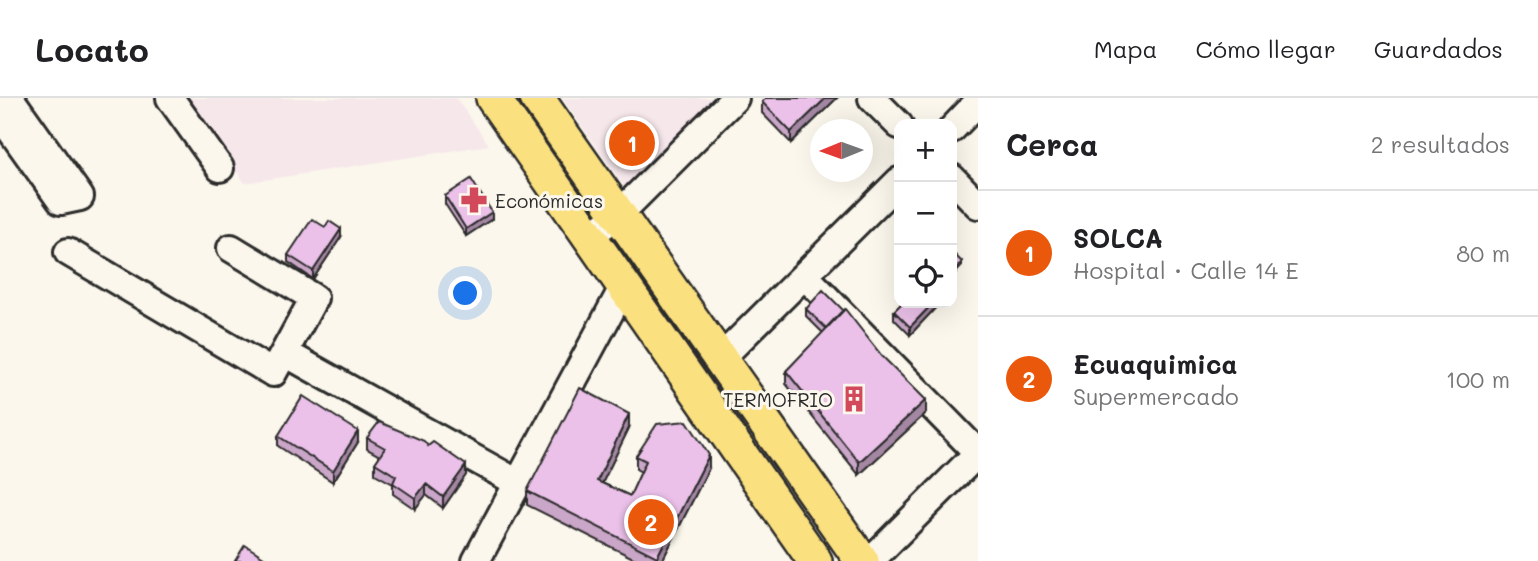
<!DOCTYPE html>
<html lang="es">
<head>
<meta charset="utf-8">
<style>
	body { margin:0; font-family:Mali,sans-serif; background:#f6f6f6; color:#202124 }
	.controls { position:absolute; right:21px; top:21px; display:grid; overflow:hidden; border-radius:14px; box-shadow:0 7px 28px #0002 }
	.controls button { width:63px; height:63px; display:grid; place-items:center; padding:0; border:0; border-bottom:2px solid #e0e0e0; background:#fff; color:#202124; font:35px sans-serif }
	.compass { position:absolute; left:810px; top:21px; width:63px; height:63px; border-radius:50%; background:#fff; box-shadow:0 7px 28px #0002; rotate:269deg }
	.you { position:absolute; left:466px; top:196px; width:24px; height:24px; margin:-18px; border:5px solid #fff; border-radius:50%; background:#1a73e8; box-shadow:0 0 0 10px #1a73e833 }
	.badge { display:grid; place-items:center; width:46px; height:46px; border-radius:50%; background:#ea580c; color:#fff; font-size:23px; font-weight:700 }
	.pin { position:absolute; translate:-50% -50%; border:4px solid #fff; box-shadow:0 2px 7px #0006 }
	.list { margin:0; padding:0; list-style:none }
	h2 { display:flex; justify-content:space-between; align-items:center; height:91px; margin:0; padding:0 28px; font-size:30px }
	h2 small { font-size:23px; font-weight:400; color:#757577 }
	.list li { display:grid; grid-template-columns:46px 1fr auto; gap:21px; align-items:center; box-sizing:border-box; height:126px; padding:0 28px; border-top:2px solid #e0e0e0 }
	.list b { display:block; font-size:26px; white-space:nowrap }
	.list p { margin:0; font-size:23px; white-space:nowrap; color:#757577 }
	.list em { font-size:23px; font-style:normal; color:#757577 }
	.icon { flex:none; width:38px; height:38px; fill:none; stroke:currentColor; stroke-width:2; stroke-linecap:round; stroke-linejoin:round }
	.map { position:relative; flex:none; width:978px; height:463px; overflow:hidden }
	header { display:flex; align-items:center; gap:42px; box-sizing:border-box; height:98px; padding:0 35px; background:#fff; border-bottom:2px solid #e0e0e0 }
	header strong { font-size:33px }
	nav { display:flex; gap:38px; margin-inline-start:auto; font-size:24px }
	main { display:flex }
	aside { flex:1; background:#fff }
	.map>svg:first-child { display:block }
	.built { fill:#f6e7eb }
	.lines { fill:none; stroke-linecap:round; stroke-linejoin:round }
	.minor-casing { stroke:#2b2b2b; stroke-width:32 }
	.major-casing { stroke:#2b2b2b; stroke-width:38 }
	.minor { stroke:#fbf7ec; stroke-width:26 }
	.major { stroke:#fbe080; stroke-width:33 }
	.wall { fill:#caa6c8; stroke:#2b2b2b; stroke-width:2 }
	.shaded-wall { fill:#a487a3; stroke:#2b2b2b; stroke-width:2 }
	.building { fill:#ebc1e9; stroke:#2b2b2b; stroke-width:2 }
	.labels { text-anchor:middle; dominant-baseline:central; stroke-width:6; stroke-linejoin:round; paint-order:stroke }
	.poi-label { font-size:19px; fill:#2b2b2b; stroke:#fbf7ec; text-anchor:start }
</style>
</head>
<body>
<header>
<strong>Locato</strong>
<nav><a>Mapa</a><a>Cómo llegar</a><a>Guardados</a></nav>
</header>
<main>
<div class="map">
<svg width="978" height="463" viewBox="0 0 978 463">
	<rect width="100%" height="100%" fill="#fbf7ec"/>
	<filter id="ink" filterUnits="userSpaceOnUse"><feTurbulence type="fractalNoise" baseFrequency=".0143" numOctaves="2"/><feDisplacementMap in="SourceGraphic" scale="14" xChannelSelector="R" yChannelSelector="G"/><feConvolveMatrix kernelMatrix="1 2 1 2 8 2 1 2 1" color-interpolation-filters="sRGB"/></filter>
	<g filter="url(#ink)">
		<g class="built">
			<polygon points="184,0 456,0 489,47 245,85"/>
			<polygon points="562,0 714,0 625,90"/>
		</g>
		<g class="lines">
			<g class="minor-casing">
				<g id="minor">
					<polyline points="170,0 220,70"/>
					<polyline points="872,0 899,27"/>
					<polyline points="0,17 61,103 80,99 10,0"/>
					<polyline points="952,31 978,4"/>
					<polyline points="952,80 978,107"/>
					<polyline points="589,138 618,117 735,0"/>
					<polyline points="68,154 273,275 314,200 231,150"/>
					<polyline points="805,178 978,355"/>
					<polyline points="285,255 518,385"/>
					<polyline points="720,261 899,83"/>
					<polyline points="476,463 624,188"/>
					<polyline points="870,463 978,355"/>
				</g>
			</g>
			<g class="major-casing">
				<g id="major">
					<polyline points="493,0 815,463"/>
					<polyline points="537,0 862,463"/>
				</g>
			</g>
			<use href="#minor" class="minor"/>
			<use href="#major" class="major"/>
		</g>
		<g class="wall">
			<polygon points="766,0 837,0 791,45 762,15 762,4"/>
			<polygon points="445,98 492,121 466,138 445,106"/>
			<polygon points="341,139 313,181 288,164 288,157"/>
			<polygon points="902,205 940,205 910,237 894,221 894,213"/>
			<polygon points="806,211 926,315 859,377 786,286 786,273 823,235 806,218"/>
			<polygon points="629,330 602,385 630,398 641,374 636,371 636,358 709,370 662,463 639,463 527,407 527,393"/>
			<polygon points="278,338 358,344 333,384 278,348"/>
			<polygon points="367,340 428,348 466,377 443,410 426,397 415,411 393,396 393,386 375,376 375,365 380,358 367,351"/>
		</g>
		<g class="shaded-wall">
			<polygon points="826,0 837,0 791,45 791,34"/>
			<polygon points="492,114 492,121 466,138 466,131"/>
			<polygon points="341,131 341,139 313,181 313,173"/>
			<polygon points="962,164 962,168 952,179 952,175"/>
			<polygon points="933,205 940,205 910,237 910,229"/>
			<polygon points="926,302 926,315 859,377 859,364"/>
			<polygon points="629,316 629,330 597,396 597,383"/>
			<polygon points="358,333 358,344 333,384 333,373"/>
			<polygon points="709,357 709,370 662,463 657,463 657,459"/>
			<polygon points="466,367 466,377 443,410 443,399"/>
			<polygon points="426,386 426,397 415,411 415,400"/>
		</g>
		<g class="building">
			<polygon points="766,0 826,0 791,34 762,4"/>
			<polygon points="471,81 492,114 466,131 445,98"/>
			<polygon points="312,121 325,129 329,123 341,131 313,173 288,157"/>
			<polygon points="952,154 962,164 952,175"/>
			<polygon points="823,192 843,212 826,230 806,211"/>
			<polygon points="902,205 933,205 910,229 894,213"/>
			<polygon points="845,211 882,258 926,302 859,364 786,273"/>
			<polygon points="580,290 629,316 597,383 630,398 646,363 636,358 657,326 687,323 709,357 657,459 527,393"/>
			<polygon points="303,298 358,333 333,373 278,338"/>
			<polygon points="379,324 424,343 428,348 433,344 466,367 443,399 426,386 415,400 393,385 396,378 375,365 385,350 367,340"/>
			<polygon points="245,447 270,463 235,463"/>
		</g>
	</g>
	<defs>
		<g id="pharmacy-bare" transform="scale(2.1)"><path d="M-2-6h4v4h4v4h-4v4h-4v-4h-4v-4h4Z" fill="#d1495b" stroke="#fbf7ec" stroke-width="2.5" paint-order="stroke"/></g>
		<g id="building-bare" transform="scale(2.1)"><path d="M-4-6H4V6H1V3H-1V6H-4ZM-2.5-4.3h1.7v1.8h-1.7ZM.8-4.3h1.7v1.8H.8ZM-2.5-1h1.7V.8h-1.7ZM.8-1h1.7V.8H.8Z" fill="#d1495b" stroke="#fbf7ec" stroke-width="2.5" paint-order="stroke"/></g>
	</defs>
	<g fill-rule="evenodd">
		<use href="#pharmacy-bare" x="474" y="102"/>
		<use href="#building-bare" x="854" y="301"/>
	</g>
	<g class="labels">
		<g class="poi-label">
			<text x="495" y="102">Económicas</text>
			<text x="833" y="301" text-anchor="end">TERMOFRIO</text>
		</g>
	</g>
</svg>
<div class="controls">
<button>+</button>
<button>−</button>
<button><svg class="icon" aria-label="locate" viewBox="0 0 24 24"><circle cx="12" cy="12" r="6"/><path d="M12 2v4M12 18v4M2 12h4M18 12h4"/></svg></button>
</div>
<svg class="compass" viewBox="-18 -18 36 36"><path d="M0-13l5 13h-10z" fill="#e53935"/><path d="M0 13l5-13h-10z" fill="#757577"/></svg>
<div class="you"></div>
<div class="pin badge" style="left:632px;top:45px">1</div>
<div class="pin badge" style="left:651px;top:424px">2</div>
</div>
<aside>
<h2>Cerca<small>2 resultados</small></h2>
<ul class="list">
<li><span class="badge">1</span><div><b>SOLCA</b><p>Hospital · Calle 14 E</p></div><em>80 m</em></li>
<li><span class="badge">2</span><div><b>Ecuaquimica</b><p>Supermercado</p></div><em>100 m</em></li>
</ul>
</aside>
</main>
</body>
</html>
